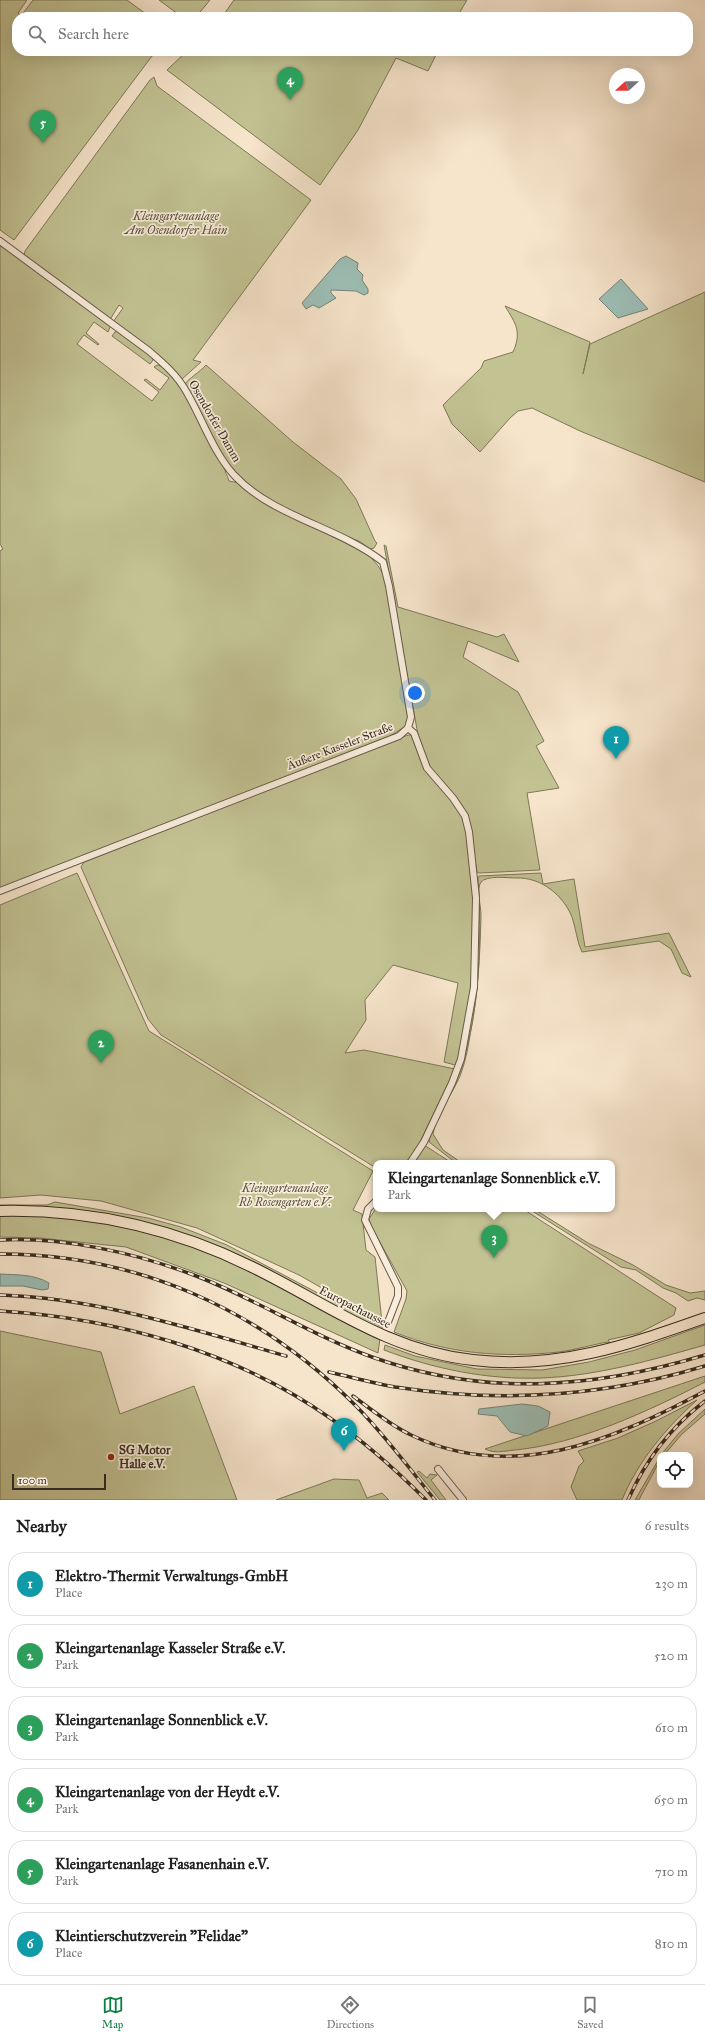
<!DOCTYPE html>
<html lang="en">
<head>
<meta charset="utf-8">
<style>
	body { margin:0; font-family:"IM FELL Great Primer",serif; background:#f2f2f2; color:#222 }
	.controls { position:absolute; right:12px; bottom:12px; display:grid; overflow:hidden; border-radius:8px; box-shadow:0 4px 16px #0002 }
	.controls button { width:36px; height:36px; display:grid; place-items:center; padding:0; border:0; border-bottom:1px solid #e0e0e0; background:#fff; color:#222; font:20px sans-serif }
	.compass { position:absolute; left:609px; top:68px; width:36px; height:36px; border-radius:50%; background:#fff; box-shadow:0 4px 16px #0002; rotate:249deg }
	.scale { position:absolute; left:12px; bottom:10px; width:94px; box-sizing:border-box; padding-left:4px; border:2px solid #382d1e; border-top:0; font-size:11px; line-height:14px; white-space:nowrap; color:#382d1e; -webkit-text-stroke:3px #f9eddd; paint-order:stroke }
	.you { position:absolute; left:415px; top:693px; width:14px; height:14px; margin:-10px; border:3px solid #fff; border-radius:50%; background:#1a73e8; box-shadow:0 0 0 6px #1a73e833 }
	.badge { display:grid; place-items:center; width:26px; height:26px; border-radius:50%; background:#0b8043; color:#fff; font-size:13px; font-weight:700 }
	.pin { position:absolute; translate:-50% -33px; filter:drop-shadow(0 1px 2px #0008) }
	.pin::after { content:''; position:absolute; top:21px; width:14px; height:12px; background:inherit; clip-path:polygon(0 0,100% 0,50% 100%) }
	.popup { position:absolute; left:373px; top:1160px; width:242px; height:52px; box-sizing:border-box; display:grid; place-content:center; border-radius:8px; background:#fff; filter:drop-shadow(0 1px 3px #0005); font-size:13px; white-space:nowrap; color:#767676 }
	.popup b { font-size:15px; color:#222 }
	.popup::after { content:''; position:absolute; left:50%; top:100%; margin-left:-8px; border:8px solid transparent; border-top-color:#fff }
	.list { margin:0; padding:0; list-style:none }
	h2 { display:flex; justify-content:space-between; align-items:center; height:52px; margin:0; padding:0 16px; font-size:17px }
	h2 small { font-size:13px; font-weight:400; color:#767676 }
	.list li { display:grid; grid-template-columns:26px 1fr auto; gap:12px; align-items:center; box-sizing:border-box; height:64px; margin:0 8px 8px; padding:0 8px; border:1px solid #e0e0e0; border-radius:16px }
	.list b { display:block; font-size:15px; white-space:nowrap }
	.list p { margin:0; font-size:13px; white-space:nowrap; color:#767676 }
	.list em { font-size:13px; font-style:normal; color:#767676 }
	.icon { flex:none; width:22px; height:22px; fill:none; stroke:currentColor; stroke-width:2; stroke-linecap:round; stroke-linejoin:round }
	.map { position:relative; flex:none; width:705px; height:1500px; overflow:hidden }
	.search { position:absolute; background:#fff; box-shadow:0 4px 16px #0002; left:12px; right:12px; top:12px; height:44px; display:flex; align-items:center; gap:10px; box-sizing:border-box; padding:0 14px; border-radius:16px; color:#767676; font-size:15px }
	.sheet { height:484px; background:#fff }
	nav { display:flex; justify-content:space-around; align-items:center; box-sizing:border-box; height:56px; border-top:1px solid #e0e0e0; background:#fff; font-size:11px; color:#767676 }
	nav a { display:grid; justify-items:center; gap:2px }
	nav .on { color:#0b8043 }
	.map>svg:first-child { display:block }
	.green { fill:#c2c293; stroke:#7d7858 }
	.water { fill:#9dbfb7; stroke:#75857a }
	.lines { fill:none; stroke-linecap:round; stroke-linejoin:round }
	.street-casing { stroke:#685b49; stroke-width:8 }
	.primary-casing { stroke:#382d1e; stroke-width:12 }
	.street { stroke:#f9eddd; stroke-width:6 }
	.primary { stroke:#f6e4cb; stroke-width:10 }
	.rail-casing { stroke:#382d1e; stroke-width:3.5 }
	.rail { stroke:#f9eddd; stroke-width:2; stroke-dasharray:6; stroke-linecap:butt }
	.poi-dot { fill:#8f2418; stroke:#f9eddd; stroke-width:1.5 }
	.labels { text-anchor:middle; dominant-baseline:central; stroke-width:3.5; stroke-linejoin:round; paint-order:stroke }
	.park-label { font-size:12px; font-style:italic; fill:#5a523b; stroke:#f9eddd }
	.street-label { font-size:12px; fill:#382d1e; stroke:#f9eddd }
	.poi-label { font-size:12px; font-weight:bold; fill:#382d1e; stroke:#f9eddd; text-anchor:start }
</style>
</head>
<body>
<div class="map">
<svg width="705" height="1500" viewBox="0 0 705 1500">
	<rect width="100%" height="100%" fill="#f6e4cb"/>
	<filter id="stains"><feTurbulence type="fractalNoise" baseFrequency=".005" numOctaves="4"/><feColorMatrix values="0 0 0 0 .2 0 0 0 0 .09 0 0 0 0 .02 0 0 0 .5 -.17"/></filter>
	<radialGradient id="worn" r=".72"><stop offset=".6" stop-color="#630" stop-opacity="0"/><stop offset="1" stop-color="#630" stop-opacity=".3"/></radialGradient>
	<g class="green">
		<polygon points="0,0 27,0 18,13 21,16 33,0 127,0 150,17 17,17 17,51 159,51 152,56 14,240 0,230"/>
		<polygon points="159,0 210,0 196,17 182,17"/>
		<polygon points="234,0 467,0 457,17 222,17"/>
		<polygon points="187,51 438,51 428,71 396,58 358,130 320,185 167,70"/>
		<polygon points="154,77 157,86 311,200 193,360 201,362 182,379 113,322 123,308 119,305 111,318 107,319 24,256 25,251 150,80"/>
		<path d="M0 245 111 325 108 332 94 322 86 333 99 344 98 345 84 335 77 344 152 401 159 392 144 380 146 379 160 390 169 378 154 367 157 365C176 366 223 462 229 481L239 483 267 503 367 554C380 566 383 572 388 589L408 719 406 726 390 736 0 889V551L3 549 0 544Z"/>
		<path d="M705 292V482L580 431 532 408 518 411 510 418 480 452 452 424 443 405 481 368 484 361 513 352C522 332 516 324 505 306L590 342 583 374 590 344Z"/>
		<polygon points="119,331 152,356 153,360 150,364 112,336 115,332"/>
		<path d="M206 365 293 442 341 479 356 499 375 541 377 543 374 548 370 549 359 541 352 539C312 520 263 504 233 470 213 447 199 411 185 384 188 379 200 372 206 365Z"/>
		<polygon points="384,545 386,546 398,607 497,637 504,634 519,662 468,641 463,657 518,692 544,741 536,746 559,788 527,793 540,870 479,873 477,872 469,824 431,771 418,735"/>
		<path d="M408 735H411C418 748 419 762 428 774 439 787 454 798 461 814 467 826 467 839 469 852 479 922 474 995 457 1063L455 1065 444 1062 458 983 393 965 365 1000 366 1020 345 1053 364 1050 455 1069 418 1146 407 1163H376V1168L161 1035 148 1019 81 867 84 862Z"/>
		<polygon points="77,873 149,1031 373,1171 353,1210 362,1214 366,1250 375,1257 382,1322 299,1275 197,1228 101,1201 41,1195 0,1198 0,905"/>
		<path d="M541 873 543 884 574 879 585 947 669 933 691 977 682 973 671 949 659 941 582 952C577 942 576 929 572 917 563 895 541 877 516 878 508 878 487 875 481 882 476 889 481 906 481 915 480 956 478 995 470 1035 468 1049 465 1063 460 1076 452 1095 436 1114 433 1134L443 1150 462 1163H456L429 1142C431 1120 453 1092 461 1069 480 1010 482 940 478 878L479 876Z"/>
		<polygon points="424,1145 452,1163 413,1163"/>
		<polygon points="55,1202 148,1218 181,1227 227,1245 382,1327 383,1332 187,1235 0,1208 0,1205 47,1205"/>
		<path d="M376 1208 523 1209 676 1308 674 1315 639 1333 608 1340 611 1344 607 1342C591 1345 575 1350 559 1352 502 1358 448 1354 394 1332L406 1299 407 1291 371 1226 369 1219Z"/>
		<polygon points="529,1209 534,1209 588,1243 633,1265 666,1285 690,1293 705,1291 705,1300 697,1298 688,1301 676,1293 663,1288 636,1270 621,1267"/>
		<polygon points="0,1214 54,1215 146,1230 217,1254 380,1338 378,1353 224,1283 126,1247 40,1238 0,1237"/>
		<path d="M705 1325V1345C652 1360 597 1376 541 1378 488 1380 434 1369 384 1350L385 1345 415 1356 477 1369 542 1370 589 1362 635 1350Z"/>
		<polygon points="0,1331 101,1352 120,1414 194,1386 237,1500 0,1500"/>
		<path d="M705 1376V1382C649 1411 578 1444 515 1450 504 1451 495 1454 485 1449Z"/>
		<path d="M697 1400C666 1428 638 1461 622 1500H577L571 1487 579 1466 584 1461 578 1451 618 1438 656 1421Z"/>
		<polygon points="705,1409 705,1414 682,1434 664,1455 661,1455 678,1434"/>
		<path d="M660 1457C660 1463 643 1491 639 1500H635Z"/>
		<polygon points="419,1471 427,1478 430,1474 437,1475 431,1480 446,1500 440,1500 417,1472"/>
		<polygon points="334,1479 359,1480 367,1498 382,1493 389,1500 276,1500"/>
	</g>
	<g class="water">
		<polygon points="346,256 358,263 357,269 363,275 362,280 368,289 368,293 364,295 356,291 331,290 331,293 336,298 319,308 313,305 306,309 302,303 340,259"/>
		<polygon points="621,279 648,309 618,318 599,299"/>
		<path d="M0 1274C17 1275 34 1274 49 1283L48 1289 42 1290 23 1286H0Z"/>
		<polygon points="522,1404 538,1406 550,1412 548,1426 527,1436 510,1432 497,1416 478,1414 479,1409"/>
	</g>
	<g class="lines">
		<g class="street-casing">
			<g id="street">
				<path d="M0 241 149 351C163 363 177 375 186 391 202 418 213 452 234 475 273 517 339 527 383 562L389 586 411 717 408 728 399 736 0 891"/>
				<polyline points="408,728 414,733 427,768 453,798 465,816 469,832 476,898 474,987 461,1059 452,1083 424,1142 410,1163"/>
				<polyline points="376,1201 368,1209 365,1220 398,1287 398,1296 388,1322"/>
				<polyline points="438,1469 463,1500"/>
			</g>
		</g>
		<g class="primary-casing">
			<path id="primary" d="M0 1211C88 1209 173 1228 252 1267 326 1303 388 1351 473 1360 557 1370 628 1345 705 1318"/>
		</g>
		<use href="#street" class="street"/>
		<use href="#primary" class="primary"/>
		<g class="rail-casing">
			<g id="rail">
				<path d="M0 1240C63 1237 132 1252 191 1274 253 1297 310 1335 372 1357 484 1397 593 1389 705 1355"/>
				<path d="M0 1254C137 1254 259 1309 355 1405 384 1434 409 1468 435 1500"/>
				<path d="M0 1295C98 1298 192 1329 286 1356"/>
				<path d="M0 1311C115 1318 235 1351 330 1418 365 1442 396 1470 426 1500"/>
				<path d="M329 1372C351 1377 373 1383 395 1387 499 1403 604 1397 705 1366"/>
				<path d="M353 1396C372 1410 390 1425 411 1435 513 1484 613 1440 705 1391"/>
				<path d="M628 1500C645 1461 671 1427 705 1401"/>
			</g>
		</g>
		<use href="#rail" class="rail"/>
	</g>
	<circle class="poi-dot" cx="111" cy="1457" r="4"/>
	<g class="labels">
		<g class="park-label">
			<text x="176" y="216">Kleingartenanlage<tspan x="176" dy="14">Am Osendorfer Hain</tspan></text>
			<text x="285" y="1188">Kleingartenanlage<tspan x="285" dy="14">Rb Rosengarten e.V.</tspan></text>
		</g>
		<g class="street-label">
			<text transform="translate(215 421) rotate(60)">Osendorfer Damm</text>
			<text transform="translate(340 746) rotate(-21)">Äußere Kasseler Straße</text>
			<text transform="translate(355 1307) rotate(27)">Europachaussee</text>
		</g>
		<g class="poi-label">
			<text x="119" y="1450">SG Motor<tspan x="119" dy="14">Halle e.V.</tspan></text>
		</g>
	</g>
	<rect width="100%" height="100%" filter="url(#stains)"/>
	<rect width="100%" height="100%" fill="url(#worn)"/>
</svg>
<div class="controls">
<button><svg class="icon" aria-label="locate" viewBox="0 0 24 24"><circle cx="12" cy="12" r="6"/><path d="M12 2v4M12 18v4M2 12h4M18 12h4"/></svg></button>
</div>
<svg class="compass" viewBox="-18 -18 36 36"><path d="M0-13l5 13h-10z" fill="#e53935"/><path d="M0 13l5-13h-10z" fill="#767676"/></svg>
<div class="scale">100 m</div>
<div class="you"></div>
<div class="pin badge" style="left:616px;top:759px;background:#0f9aa8">1</div>
<div class="pin badge" style="left:101px;top:1063px;background:#2e9e5b">2</div>
<div class="pin badge" style="left:494px;top:1258px;background:#2e9e5b">3</div>
<div class="popup"><b>Kleingartenanlage Sonnenblick e.V.</b>Park</div>
<div class="pin badge" style="left:290px;top:100px;background:#2e9e5b">4</div>
<div class="pin badge" style="left:43px;top:143px;background:#2e9e5b">5</div>
<div class="pin badge" style="left:344px;top:1451px;background:#0f9aa8">6</div>
<div class="search"><svg class="icon" aria-label="search" viewBox="0 0 24 24"><circle cx="10" cy="10" r="6"/><path d="M15 15l6 6"/></svg>Search here</div>
</div>
<section class="sheet">
<h2>Nearby<small>6 results</small></h2>
<ul class="list">
<li><span class="badge" style="background:#0f9aa8">1</span><div><b>Elektro-Thermit Verwaltungs-GmbH</b><p>Place</p></div><em>230 m</em></li>
<li><span class="badge" style="background:#2e9e5b">2</span><div><b>Kleingartenanlage Kasseler Straße e.V.</b><p>Park</p></div><em>520 m</em></li>
<li><span class="badge" style="background:#2e9e5b">3</span><div><b>Kleingartenanlage Sonnenblick e.V.</b><p>Park</p></div><em>610 m</em></li>
<li><span class="badge" style="background:#2e9e5b">4</span><div><b>Kleingartenanlage von der Heydt e.V.</b><p>Park</p></div><em>650 m</em></li>
<li><span class="badge" style="background:#2e9e5b">5</span><div><b>Kleingartenanlage Fasanenhain e.V.</b><p>Park</p></div><em>710 m</em></li>
<li><span class="badge" style="background:#0f9aa8">6</span><div><b>Kleintierschutzverein &quot;Felidae&quot;</b><p>Place</p></div><em>810 m</em></li>
</ul>
</section>
<nav>
<a class="on"><svg class="icon" aria-label="map" viewBox="0 0 24 24"><path d="M3 6l6-2 6 2 6-2v14l-6 2-6-2-6 2zM9 4v14M15 6v14"/></svg>Map</a>
<a><svg class="icon" aria-label="directions" viewBox="0 0 24 24"><path d="M12 3l9 9-9 9-9-9zM9 14v-3h6M13 9l2 2-2 2"/></svg>Directions</a>
<a><svg class="icon" aria-label="saved" viewBox="0 0 24 24"><path d="M7 4h10v16l-5-4-5 4z"/></svg>Saved</a>
</nav>
</body>
</html>
